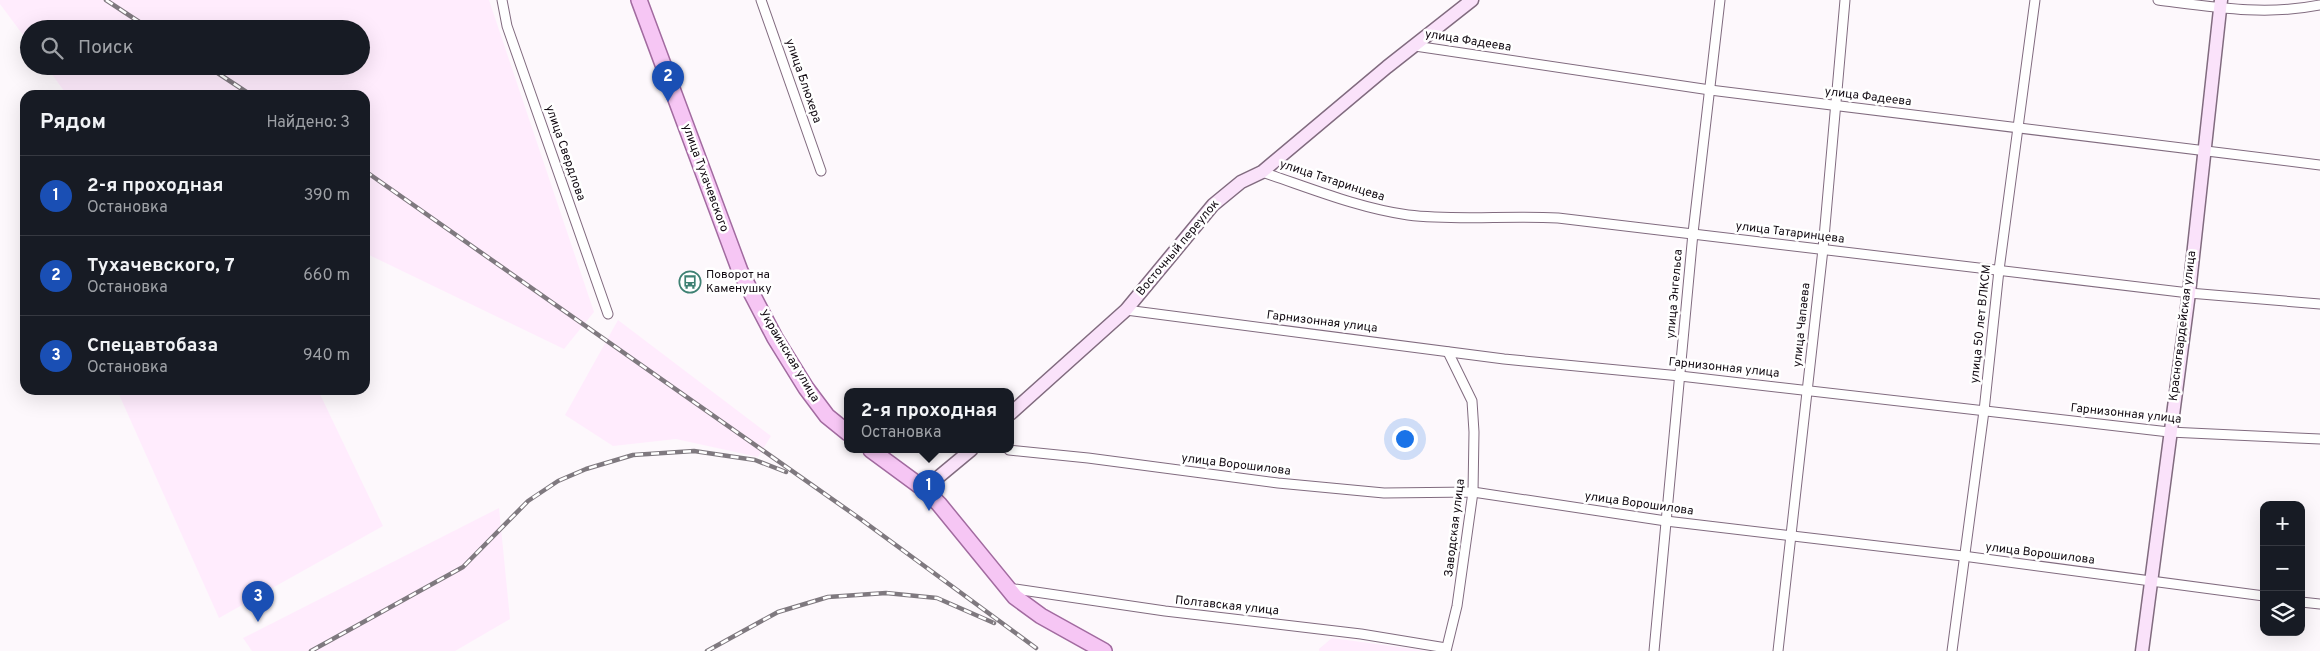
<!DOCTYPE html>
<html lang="ru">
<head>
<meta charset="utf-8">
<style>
	body { margin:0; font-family:Overpass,sans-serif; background:#20242c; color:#f1f3f6 }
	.controls { position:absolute; right:15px; bottom:15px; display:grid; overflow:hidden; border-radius:10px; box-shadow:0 5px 20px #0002 }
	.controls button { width:45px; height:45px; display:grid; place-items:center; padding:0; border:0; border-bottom:1px solid #363941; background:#171b24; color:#f1f3f6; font:25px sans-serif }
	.you { position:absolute; left:1404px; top:438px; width:18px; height:18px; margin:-12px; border:4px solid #fff; border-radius:50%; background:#1a73e8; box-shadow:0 0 0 8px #1a73e833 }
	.badge { display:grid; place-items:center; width:32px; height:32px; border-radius:50%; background:#8c9099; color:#fff; font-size:16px; font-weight:700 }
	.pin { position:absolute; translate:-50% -41px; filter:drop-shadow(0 1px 2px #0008) }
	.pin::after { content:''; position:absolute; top:26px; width:18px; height:15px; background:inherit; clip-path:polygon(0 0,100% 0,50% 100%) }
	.popup { position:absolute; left:844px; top:388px; width:170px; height:65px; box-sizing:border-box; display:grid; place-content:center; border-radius:10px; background:#171b24; filter:drop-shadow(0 1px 4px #0005); font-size:16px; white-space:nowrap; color:#9ea1a6 }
	.popup b { font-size:19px; color:#f1f3f6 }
	.popup::after { content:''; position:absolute; left:50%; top:100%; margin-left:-10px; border:10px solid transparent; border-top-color:#171b24 }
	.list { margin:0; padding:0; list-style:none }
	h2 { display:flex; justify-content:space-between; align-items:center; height:65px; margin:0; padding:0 20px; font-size:21px }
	h2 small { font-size:16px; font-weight:400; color:#9ea1a6 }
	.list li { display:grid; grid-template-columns:32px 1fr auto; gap:15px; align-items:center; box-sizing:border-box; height:80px; padding:0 20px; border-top:1px solid #363941 }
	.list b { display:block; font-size:19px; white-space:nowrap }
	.list p { margin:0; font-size:16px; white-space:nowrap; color:#9ea1a6 }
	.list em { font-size:16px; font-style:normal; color:#9ea1a6 }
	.icon { flex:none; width:28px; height:28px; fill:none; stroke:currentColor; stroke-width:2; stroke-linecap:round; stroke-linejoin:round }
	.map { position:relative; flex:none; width:2320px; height:651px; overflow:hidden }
	.search { position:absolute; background:#171b24; box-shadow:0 5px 20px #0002; left:20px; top:20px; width:350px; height:55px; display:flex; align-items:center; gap:12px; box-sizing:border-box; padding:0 18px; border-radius:28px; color:#9ea1a6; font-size:19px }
	.panel { position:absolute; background:#171b24; box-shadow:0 5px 20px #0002; left:20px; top:90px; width:350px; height:305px; border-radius:15px }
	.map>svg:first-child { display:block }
	.built { fill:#ffecfd }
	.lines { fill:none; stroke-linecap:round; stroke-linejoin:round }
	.street-casing { stroke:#816b7f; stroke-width:11 }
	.secondary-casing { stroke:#816b7f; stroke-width:15 }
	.primary-casing { stroke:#a26ba0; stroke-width:18 }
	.street { stroke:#fff; stroke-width:9 }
	.secondary { stroke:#fae2fa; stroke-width:12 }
	.primary { stroke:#f6c6f4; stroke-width:15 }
	.rail-casing { stroke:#7f797f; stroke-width:4.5 }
	.rail { stroke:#fff; stroke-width:2.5; stroke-dasharray:8; stroke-linecap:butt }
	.labels { text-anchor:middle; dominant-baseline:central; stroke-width:5; stroke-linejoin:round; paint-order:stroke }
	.street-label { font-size:12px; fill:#110911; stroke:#fff }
	.poi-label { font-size:12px; fill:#110911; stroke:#fff; text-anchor:start }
</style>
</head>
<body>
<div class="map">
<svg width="2320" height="651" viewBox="0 0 2320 651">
	<rect width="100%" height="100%" fill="#fdf8fc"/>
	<g class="built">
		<polygon points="0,0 489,0 594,312 564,349 365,253 365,95 67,95 46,66 361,66 361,29 29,29 29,43 0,4"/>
		<polygon points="618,320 771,436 758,457 676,439 613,446 565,415"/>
		<polygon points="117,390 318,390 383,526 219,618"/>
		<polygon points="499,508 510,619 455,651 252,651 243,638"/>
		<polygon points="1332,638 1428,651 1319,651 1319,649"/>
	</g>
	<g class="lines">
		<g class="street-casing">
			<g id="street">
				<polyline points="502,0 507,26 608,314"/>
				<polyline points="761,0 821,171"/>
				<path d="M2158 0C2213 7 2265 16 2320 5"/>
				<polyline points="1415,46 1710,90 2320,165"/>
				<path d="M1262 172C1310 188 1358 208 1408 215 1458 221 1508 215 1558 218L2189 293 2320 304"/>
				<polyline points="1126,310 1504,359 1680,376 2169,432 2320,439"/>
				<polyline points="1009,450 1088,458 1278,483 1384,493 1473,492 1666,521 1963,556 2264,596"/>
				<polyline points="1008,588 1165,611 1361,634 1446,648"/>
				<polyline points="2301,602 2320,604"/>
				<polyline points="1446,651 1457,606 1473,492 1474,432 1472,401 1448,352"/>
				<polyline points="1654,651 1693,233 1720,0"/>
				<polyline points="1778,651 1823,249 1845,0"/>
				<polyline points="1952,651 1984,411 1999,270 2035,0"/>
			</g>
		</g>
		<g class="secondary-casing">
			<g id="secondary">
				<polyline points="1010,414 1126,310 1213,205 1241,182 1262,172 1387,67 1472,0"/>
				<polyline points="924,489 971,450"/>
				<polyline points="2142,651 2189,293 2221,0"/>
			</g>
		</g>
		<g class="primary-casing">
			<g id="primary">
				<polyline points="639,0 740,271 775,338 806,388 827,416 848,433"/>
				<polyline points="871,450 924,489 939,504 1015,597 1041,616 1104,651"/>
			</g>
		</g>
		<use href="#street" class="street"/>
		<use href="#secondary" class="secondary"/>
		<use href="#primary" class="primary"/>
		<g class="rail-casing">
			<g id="rail">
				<polyline points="106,0 150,29"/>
				<polyline points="207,66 251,95"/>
				<polyline points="365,171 859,518 1036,648"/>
				<polyline points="311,651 463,567 528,501 558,481 586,469 633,455 694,451 755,460 786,472"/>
				<polyline points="707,651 778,612 828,597 886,593 937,598 994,623"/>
			</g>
		</g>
		<use href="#rail" class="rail"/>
	</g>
	<defs>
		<g id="bus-ring" transform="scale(1.125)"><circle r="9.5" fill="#fff" stroke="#3e8173" stroke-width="1.5"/><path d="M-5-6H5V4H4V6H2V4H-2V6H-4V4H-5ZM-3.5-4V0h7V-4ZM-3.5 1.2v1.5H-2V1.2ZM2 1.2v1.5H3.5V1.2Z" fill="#3e8173"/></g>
	</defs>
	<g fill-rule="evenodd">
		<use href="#bus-ring" x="690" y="282"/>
	</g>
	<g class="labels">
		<g class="street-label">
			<text transform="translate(1468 41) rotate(9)">улица Фадеева</text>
			<text transform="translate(803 81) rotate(71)">улица Блюхера</text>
			<text transform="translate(1868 97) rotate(7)">улица Фадеева</text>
			<text transform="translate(565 153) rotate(71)">улица Свердлова</text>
			<text transform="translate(705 178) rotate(70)">улица Тухачевского</text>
			<text transform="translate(1332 181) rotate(18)">улица Татаринцева</text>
			<text transform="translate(1790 233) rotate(7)">улица Татаринцева</text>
			<text transform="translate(1178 248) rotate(-50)">Восточный переулок</text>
			<text transform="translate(1675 294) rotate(-85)">улица Энгельса</text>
			<text transform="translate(1322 322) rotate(7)">Гарнизонная улица</text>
			<text transform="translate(1981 324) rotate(-84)">улица 50 лет ВЛКСМ</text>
			<text transform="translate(1802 325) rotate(-84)">улица Чапаева</text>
			<text transform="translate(2183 326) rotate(-83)">Красногвардейская улица</text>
			<text transform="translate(789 356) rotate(59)">Украинская улица</text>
			<text transform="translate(1724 368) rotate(6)">Гарнизонная улица</text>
			<text transform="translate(2126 414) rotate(6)">Гарнизонная улица</text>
			<text transform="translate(1236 465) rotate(7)">улица Ворошилова</text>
			<text transform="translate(1639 504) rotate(8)">улица Ворошилова</text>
			<text transform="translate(1455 528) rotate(-83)">Заводская улица</text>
			<text transform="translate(2040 554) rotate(7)">улица Ворошилова</text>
			<text transform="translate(1227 606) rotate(6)">Полтавская улица</text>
		</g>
		<g class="poi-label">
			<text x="706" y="275">Поворот на<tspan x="706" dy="14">Каменушку</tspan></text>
		</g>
	</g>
</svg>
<div class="controls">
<button>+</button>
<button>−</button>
<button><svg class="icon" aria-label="layers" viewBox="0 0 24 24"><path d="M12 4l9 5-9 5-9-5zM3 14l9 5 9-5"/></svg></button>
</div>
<div class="you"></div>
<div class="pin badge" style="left:929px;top:511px;background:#1a4fb4">1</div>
<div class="popup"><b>2-я проходная</b>Остановка</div>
<div class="pin badge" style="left:668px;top:102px;background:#1a4fb4">2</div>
<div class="pin badge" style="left:258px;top:622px;background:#1a4fb4">3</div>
<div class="search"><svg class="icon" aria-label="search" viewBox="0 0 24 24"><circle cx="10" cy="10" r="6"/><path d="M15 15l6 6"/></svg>Поиск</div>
<section class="panel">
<h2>Рядом<small>Найдено: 3</small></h2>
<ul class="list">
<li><span class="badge" style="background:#1a4fb4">1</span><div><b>2-я проходная</b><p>Остановка</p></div><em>390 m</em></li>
<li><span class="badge" style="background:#1a4fb4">2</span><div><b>Тухачевского, 7</b><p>Остановка</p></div><em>660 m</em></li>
<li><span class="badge" style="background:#1a4fb4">3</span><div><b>Спецавтобаза</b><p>Остановка</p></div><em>940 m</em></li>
</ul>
</section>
</div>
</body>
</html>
